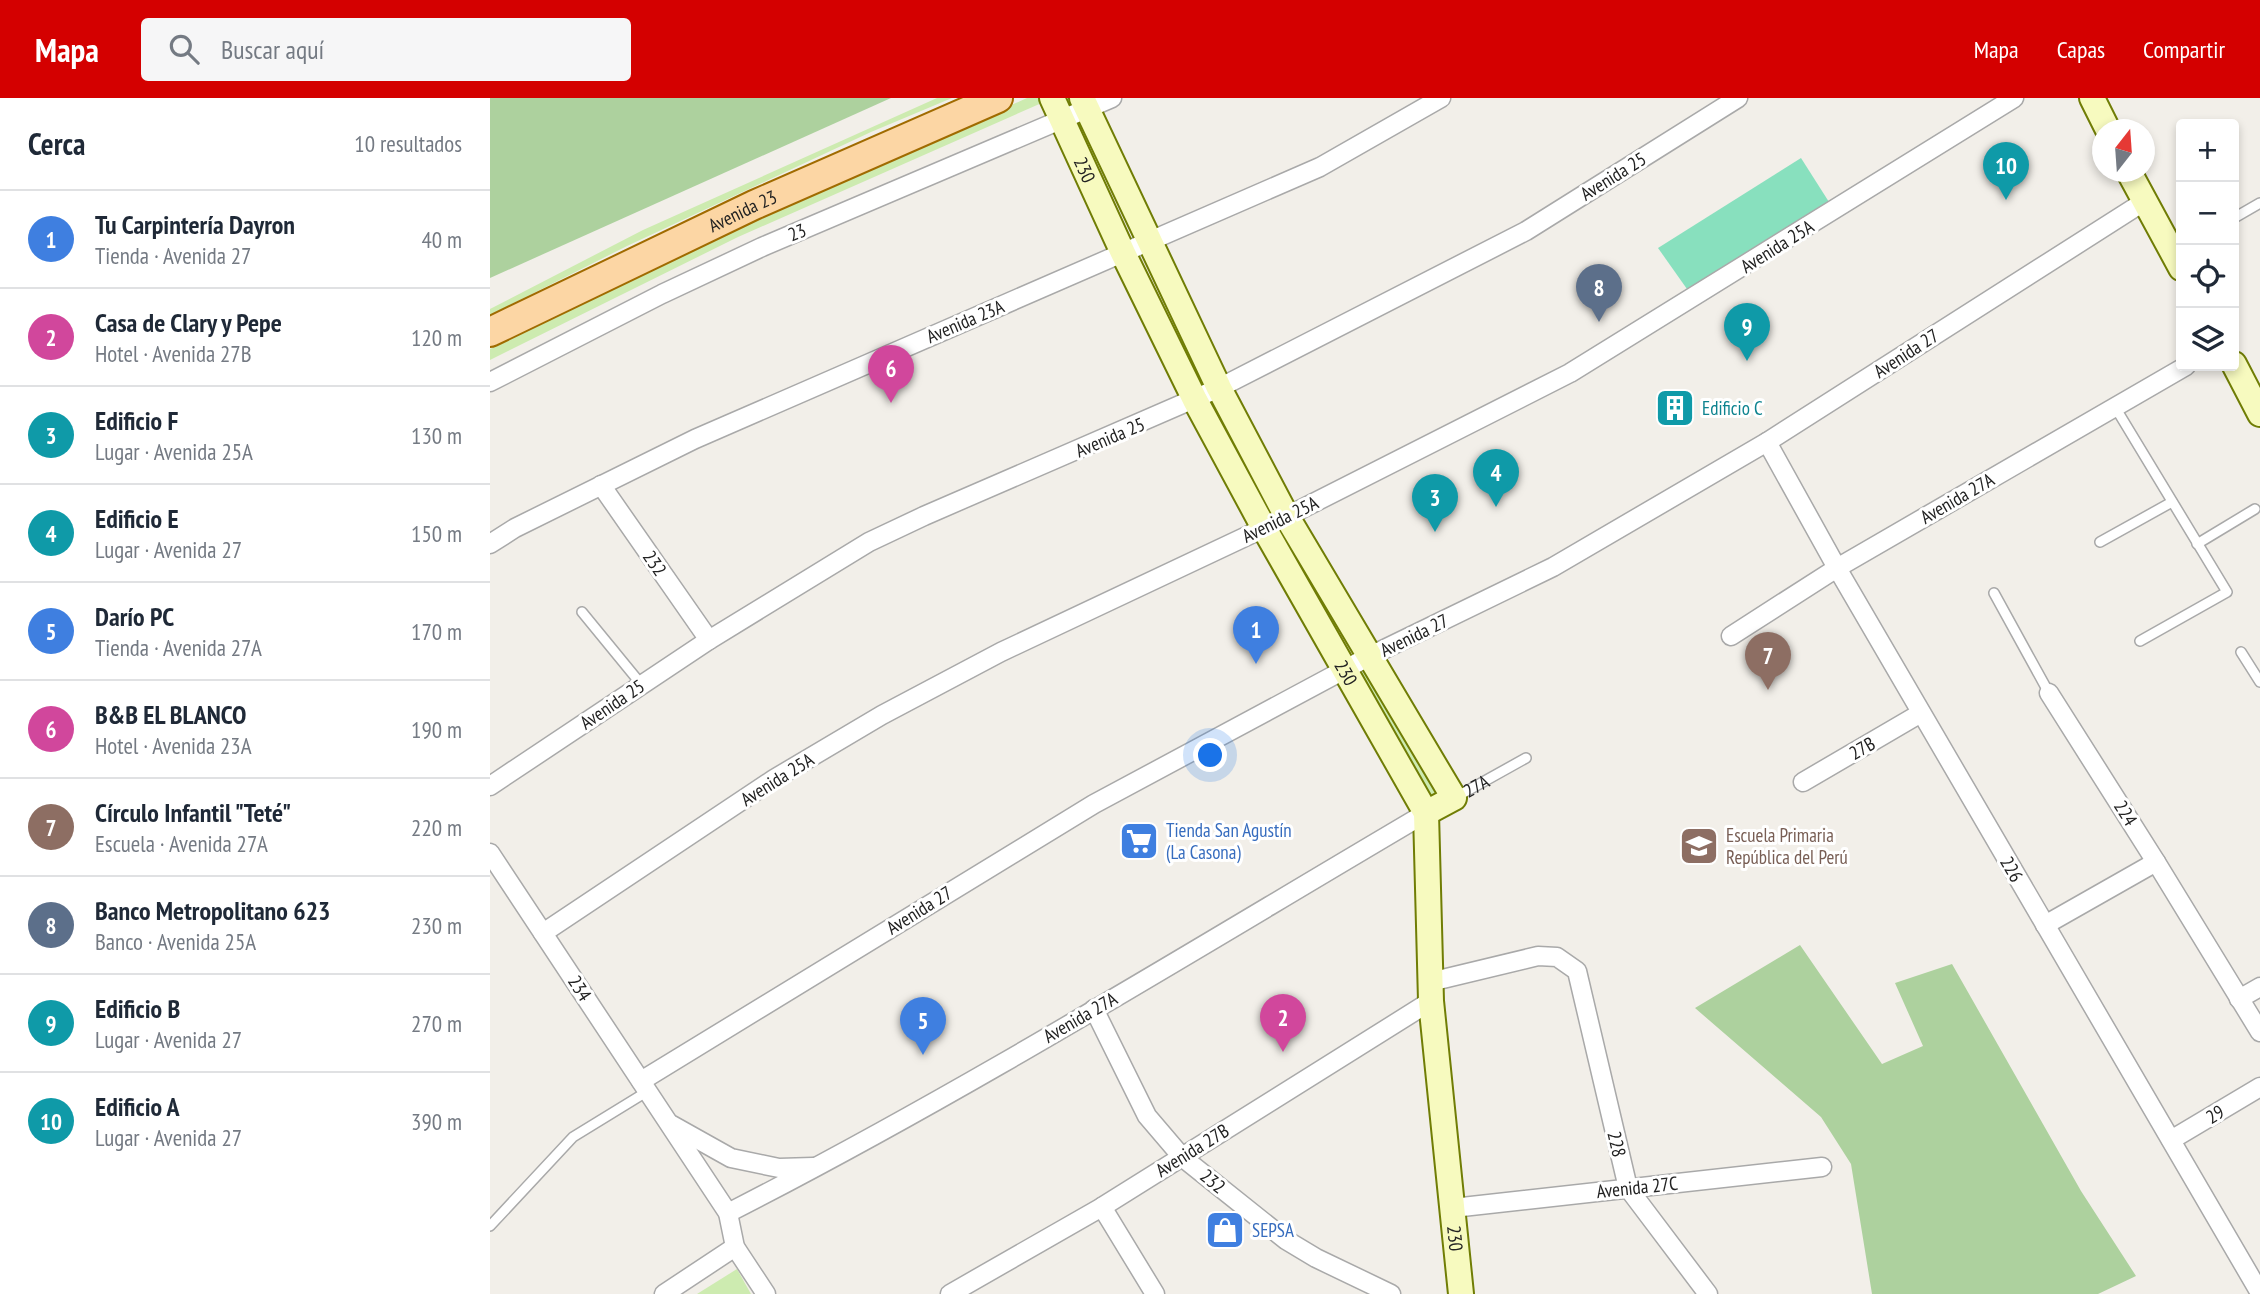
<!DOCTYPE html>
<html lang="es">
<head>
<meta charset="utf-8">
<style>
	body { margin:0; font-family:"PT Sans Narrow",sans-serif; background:#f6f6f7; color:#1f2937 }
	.controls { position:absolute; right:21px; top:21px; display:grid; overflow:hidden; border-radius:7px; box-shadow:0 4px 10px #0003 }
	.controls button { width:63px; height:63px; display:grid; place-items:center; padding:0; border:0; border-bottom:2px solid #e0e1e3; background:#fff; color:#1f2937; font:35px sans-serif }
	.compass { position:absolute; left:1602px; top:21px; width:63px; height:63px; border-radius:50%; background:#fff; box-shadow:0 4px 10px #0003; rotate:17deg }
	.you { position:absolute; left:721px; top:658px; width:24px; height:24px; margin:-18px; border:5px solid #fff; border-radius:50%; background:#1a73e8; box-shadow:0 0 0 10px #1a73e833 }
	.badge { display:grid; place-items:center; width:46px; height:46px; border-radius:50%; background:#d40000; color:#fff; font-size:23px; font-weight:700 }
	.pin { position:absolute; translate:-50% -58px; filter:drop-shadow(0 2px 4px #0008) }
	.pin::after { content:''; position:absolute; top:37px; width:24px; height:21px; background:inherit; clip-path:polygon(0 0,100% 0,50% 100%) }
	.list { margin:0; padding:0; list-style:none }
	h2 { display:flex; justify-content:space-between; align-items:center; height:91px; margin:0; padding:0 28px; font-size:30px }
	h2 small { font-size:23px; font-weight:400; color:#747a83 }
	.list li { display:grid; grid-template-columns:46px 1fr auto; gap:21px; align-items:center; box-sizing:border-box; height:98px; padding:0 28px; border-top:2px solid #e0e1e3 }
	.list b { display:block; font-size:26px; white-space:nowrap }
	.list p { margin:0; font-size:23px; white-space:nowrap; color:#747a83 }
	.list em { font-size:23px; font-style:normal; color:#747a83 }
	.icon { flex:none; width:38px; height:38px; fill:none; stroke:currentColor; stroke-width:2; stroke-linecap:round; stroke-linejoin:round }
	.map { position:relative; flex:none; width:1770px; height:1196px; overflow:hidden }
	header { display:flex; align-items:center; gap:42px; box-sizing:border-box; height:98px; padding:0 35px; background:#d40000; color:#fff }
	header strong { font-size:33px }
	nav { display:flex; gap:38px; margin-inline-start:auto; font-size:24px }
	.search { width:490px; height:63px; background:#f6f6f7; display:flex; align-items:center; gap:18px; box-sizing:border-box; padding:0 24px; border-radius:7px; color:#747a83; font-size:26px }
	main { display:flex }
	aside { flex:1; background:#fff }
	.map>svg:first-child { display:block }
	.grass { fill:#cdebb0 }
	.forest { fill:#add19e }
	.pitch { fill:#88e0be }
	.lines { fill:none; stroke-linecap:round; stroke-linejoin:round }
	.lane-casing { stroke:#a9a9a9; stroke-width:12 }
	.street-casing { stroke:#a9a9a9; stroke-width:21 }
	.secondary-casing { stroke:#707d05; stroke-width:28 }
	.primary-casing { stroke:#a06b00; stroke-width:32 }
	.lane { stroke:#fff; stroke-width:9 }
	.street { stroke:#fff; stroke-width:18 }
	.secondary { stroke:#f7fabf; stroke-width:24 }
	.primary { stroke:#fcd6a4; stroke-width:28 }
	.labels { text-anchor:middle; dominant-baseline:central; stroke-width:6; stroke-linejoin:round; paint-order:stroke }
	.street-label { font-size:19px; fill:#222; stroke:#fff }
	.culture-label { font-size:19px; fill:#0d838f; stroke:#fff; text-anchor:start }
	.shop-label { font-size:19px; fill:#366cbe; stroke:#fff; text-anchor:start }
	.education-label { font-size:19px; fill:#785e54; stroke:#fff; text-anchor:start }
</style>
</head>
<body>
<header>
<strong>Mapa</strong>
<div class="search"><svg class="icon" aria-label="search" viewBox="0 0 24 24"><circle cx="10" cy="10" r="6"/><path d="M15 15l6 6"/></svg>Buscar aquí</div>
<nav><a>Mapa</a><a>Capas</a><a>Compartir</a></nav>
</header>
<main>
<aside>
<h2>Cerca<small>10 resultados</small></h2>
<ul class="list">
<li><span class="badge" style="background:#3f7fe0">1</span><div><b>Tu Carpintería Dayron</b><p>Tienda · Avenida 27</p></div><em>40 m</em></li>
<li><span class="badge" style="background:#d1479c">2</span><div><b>Casa de Clary y Pepe</b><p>Hotel · Avenida 27B</p></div><em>120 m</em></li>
<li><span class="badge" style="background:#0f9aa8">3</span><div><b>Edificio F</b><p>Lugar · Avenida 25A</p></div><em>130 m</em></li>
<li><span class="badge" style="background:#0f9aa8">4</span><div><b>Edificio E</b><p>Lugar · Avenida 27</p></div><em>150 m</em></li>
<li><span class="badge" style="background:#3f7fe0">5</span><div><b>Darío PC</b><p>Tienda · Avenida 27A</p></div><em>170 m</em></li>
<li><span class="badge" style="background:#d1479c">6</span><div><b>B&amp;B EL BLANCO</b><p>Hotel · Avenida 23A</p></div><em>190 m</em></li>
<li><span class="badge" style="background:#8d6e63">7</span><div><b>Círculo Infantil &quot;Teté&quot;</b><p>Escuela · Avenida 27A</p></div><em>220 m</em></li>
<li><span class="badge" style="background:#5c6f8a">8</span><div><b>Banco Metropolitano 623</b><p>Banco · Avenida 25A</p></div><em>230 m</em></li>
<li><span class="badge" style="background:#0f9aa8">9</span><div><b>Edificio B</b><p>Lugar · Avenida 27</p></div><em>270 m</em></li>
<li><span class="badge" style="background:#0f9aa8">10</span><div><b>Edificio A</b><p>Lugar · Avenida 27</p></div><em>390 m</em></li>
</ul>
</aside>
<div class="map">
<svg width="1770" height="1196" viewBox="0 0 1770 1196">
	<rect width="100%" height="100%" fill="#f2efe9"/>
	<g class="grass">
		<polygon points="447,0 462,0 381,34 137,148 0,217 0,211 153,132"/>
		<polygon points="537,0 552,0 554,4 248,139 0,262 0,251 242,131"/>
		<polygon points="872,571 876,571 946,693 944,699 940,698 868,572"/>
		<polygon points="247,1171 261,1196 207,1196"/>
	</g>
	<g class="forest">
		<polygon points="0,0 401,0 0,180"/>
		<polygon points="1310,847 1392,966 1433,948 1405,885 1462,866 1591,1093 1646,1178 1608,1196 1382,1196 1361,1066 1331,1019 1205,910"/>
	</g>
	<polygon class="pitch" points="1311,60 1339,104 1197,191 1168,150"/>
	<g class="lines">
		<g class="lane-casing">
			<g id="lane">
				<polyline points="1744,120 1770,105"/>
				<polyline points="1625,309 1737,494 1650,543"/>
				<polyline points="1610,444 1682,404"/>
				<polyline points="1707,446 1765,411"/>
				<polyline points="1504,495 1559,595"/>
				<polyline points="92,514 151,586"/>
				<polyline points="1751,554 1770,584"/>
				<path id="s1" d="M966 699 1036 660"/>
				<polyline points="0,1128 83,1039 158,993"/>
			</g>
		</g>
		<g class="street-casing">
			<g id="street">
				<polyline points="0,284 172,196 272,149 622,0"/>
				<polyline points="1277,344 1347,470 1770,1195"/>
				<polyline points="111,387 219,542"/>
				<polyline points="0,446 25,430 205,341 830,69 951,0"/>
				<polyline points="1241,538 1347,470 1696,268"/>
				<polyline points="1559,595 1666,764 1770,934"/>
				<polyline points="1313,684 1431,615"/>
				<polyline points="0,688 219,542 379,444 434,418 729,290 1036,133 1248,0"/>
				<polyline points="0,755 238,1115 245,1149 276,1196"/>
				<polyline points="1555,827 1666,764"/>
				<polyline points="53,835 284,681 392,617 511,554 774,430 1080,275 1524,0"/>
				<polyline points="940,884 1048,858 1067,859 1087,873 1138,1090 1218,1196"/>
				<polyline points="1749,901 1770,889"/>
				<polyline points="604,911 657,1018 692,1059 796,1142 826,1160 901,1196"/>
				<polyline points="151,983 604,706 878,559 1063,469 1277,344 1655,103"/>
				<polyline points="182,1027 241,1060 289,1070 323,1069"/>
				<polyline points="1681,1042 1770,989"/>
				<polyline points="612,1109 665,1196"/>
				<polyline points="963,1110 1332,1069"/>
				<path d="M238 1115C477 993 705 851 936 715"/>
				<polyline points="174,1196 245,1149"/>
				<polyline points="460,1196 612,1109 941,903"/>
			</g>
		</g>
		<g class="secondary-casing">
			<g id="secondary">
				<path id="s2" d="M562 0 633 155 705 302 774 430 936 715 941 903 971 1196"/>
				<polyline points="592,0 729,290 797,419 964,700 936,715"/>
				<polyline points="1602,0 1618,32"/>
				<polyline points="1639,74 1691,170"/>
				<polyline points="1744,266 1770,316"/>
			</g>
		</g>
		<g class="primary-casing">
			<g id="primary">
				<path id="s3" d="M0 234 264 107 508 0"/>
			</g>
		</g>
		<use href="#lane" class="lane"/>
		<use href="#street" class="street"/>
		<use href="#secondary" class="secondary"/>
		<use href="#primary" class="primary"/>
	</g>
	<defs>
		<g id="building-square" transform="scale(2.0125)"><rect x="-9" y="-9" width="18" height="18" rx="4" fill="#0f9aa8" stroke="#fff"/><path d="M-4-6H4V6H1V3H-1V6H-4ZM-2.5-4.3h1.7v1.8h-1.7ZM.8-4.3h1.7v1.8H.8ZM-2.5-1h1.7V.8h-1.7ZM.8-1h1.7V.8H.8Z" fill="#fff"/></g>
		<g id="supermarket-square" transform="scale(2.0125)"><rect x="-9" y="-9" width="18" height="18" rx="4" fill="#3f7fe0" stroke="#fff"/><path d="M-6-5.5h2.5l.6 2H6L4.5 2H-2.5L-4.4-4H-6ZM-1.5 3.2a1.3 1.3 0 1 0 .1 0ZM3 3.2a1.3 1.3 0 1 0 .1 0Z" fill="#fff"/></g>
		<g id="school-square" transform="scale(2.0125)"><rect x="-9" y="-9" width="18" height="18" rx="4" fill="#8d6e63" stroke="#fff"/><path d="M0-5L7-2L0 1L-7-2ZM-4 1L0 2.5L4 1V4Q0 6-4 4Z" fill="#fff"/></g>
		<g id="shop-square" transform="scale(2.0125)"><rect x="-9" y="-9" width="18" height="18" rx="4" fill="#3f7fe0" stroke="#fff"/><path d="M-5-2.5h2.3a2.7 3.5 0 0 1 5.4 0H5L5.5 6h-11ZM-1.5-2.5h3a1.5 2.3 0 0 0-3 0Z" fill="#fff"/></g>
	</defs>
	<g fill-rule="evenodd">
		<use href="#building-square" x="1185" y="310"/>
		<use href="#supermarket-square" x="649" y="743"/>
		<use href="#school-square" x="1209" y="748"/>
		<use href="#shop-square" x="735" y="1132"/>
	</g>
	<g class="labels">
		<g class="street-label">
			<text stroke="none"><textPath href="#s2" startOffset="79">230</textPath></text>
			<text transform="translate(1123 78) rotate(-32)">Avenida 25</text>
			<text stroke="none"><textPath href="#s3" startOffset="280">Avenida 23</textPath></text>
			<text transform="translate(307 134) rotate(-23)">23</text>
			<text transform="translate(1287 148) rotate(-32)">Avenida 25A</text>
			<text transform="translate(475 223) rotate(-23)">Avenida 23A</text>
			<text transform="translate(1416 255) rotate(-33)">Avenida 27</text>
			<text transform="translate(620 339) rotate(-23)">Avenida 25</text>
			<text transform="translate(1467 400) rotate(-30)">Avenida 27A</text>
			<text transform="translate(790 421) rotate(-26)">Avenida 25A</text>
			<text transform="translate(165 465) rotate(55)">232</text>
			<text transform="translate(924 537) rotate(-26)">Avenida 27</text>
			<text stroke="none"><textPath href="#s2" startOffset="646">230</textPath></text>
			<text transform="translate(122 606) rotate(-34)">Avenida 25</text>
			<text transform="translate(1372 650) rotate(-30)">27B</text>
			<text transform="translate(287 681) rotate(-32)">Avenida 25A</text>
			<text stroke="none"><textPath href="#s1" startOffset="23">27A</textPath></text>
			<text transform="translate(1636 715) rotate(58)">224</text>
			<text transform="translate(1522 771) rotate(60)">226</text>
			<text transform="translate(429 812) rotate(-32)">Avenida 27</text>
			<text transform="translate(90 890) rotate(57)">234</text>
			<text transform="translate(590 919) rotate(-30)">Avenida 27A</text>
			<text transform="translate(1725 1016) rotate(-31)">29</text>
			<text transform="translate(1127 1046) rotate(77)">228</text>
			<text transform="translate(702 1052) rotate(-32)">Avenida 27B</text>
			<text transform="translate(723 1083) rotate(39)">232</text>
			<text transform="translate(1147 1089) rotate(-6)">Avenida 27C</text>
			<text stroke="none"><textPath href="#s2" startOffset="1234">230</textPath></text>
		</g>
		<g class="culture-label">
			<text x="1212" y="310">Edificio C</text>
		</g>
		<g class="shop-label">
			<text x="676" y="732">Tienda San Agustín<tspan x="676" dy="22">(La Casona)</tspan></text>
			<text x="762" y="1132">SEPSA</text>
		</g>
		<g class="education-label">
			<text x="1236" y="737">Escuela Primaria<tspan x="1236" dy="22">República del Perú</tspan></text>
		</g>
	</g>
</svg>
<div class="controls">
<button>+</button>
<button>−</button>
<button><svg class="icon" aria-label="locate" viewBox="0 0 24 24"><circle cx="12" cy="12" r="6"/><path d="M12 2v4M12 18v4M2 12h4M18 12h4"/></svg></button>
<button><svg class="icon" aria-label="layers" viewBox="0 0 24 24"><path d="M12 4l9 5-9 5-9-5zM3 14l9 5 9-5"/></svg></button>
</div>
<svg class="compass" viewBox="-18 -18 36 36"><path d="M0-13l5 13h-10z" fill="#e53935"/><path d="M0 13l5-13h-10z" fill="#747a83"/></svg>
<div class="you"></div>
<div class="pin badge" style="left:766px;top:566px;background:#3f7fe0">1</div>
<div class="pin badge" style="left:793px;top:954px;background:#d1479c">2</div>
<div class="pin badge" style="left:945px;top:434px;background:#0f9aa8">3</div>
<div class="pin badge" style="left:1006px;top:409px;background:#0f9aa8">4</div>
<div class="pin badge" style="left:433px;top:957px;background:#3f7fe0">5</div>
<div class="pin badge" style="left:401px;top:305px;background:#d1479c">6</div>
<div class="pin badge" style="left:1278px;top:592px;background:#8d6e63">7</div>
<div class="pin badge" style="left:1109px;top:224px;background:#5c6f8a">8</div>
<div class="pin badge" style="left:1257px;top:263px;background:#0f9aa8">9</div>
<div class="pin badge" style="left:1516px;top:102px;background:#0f9aa8">10</div>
</div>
</main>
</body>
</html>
